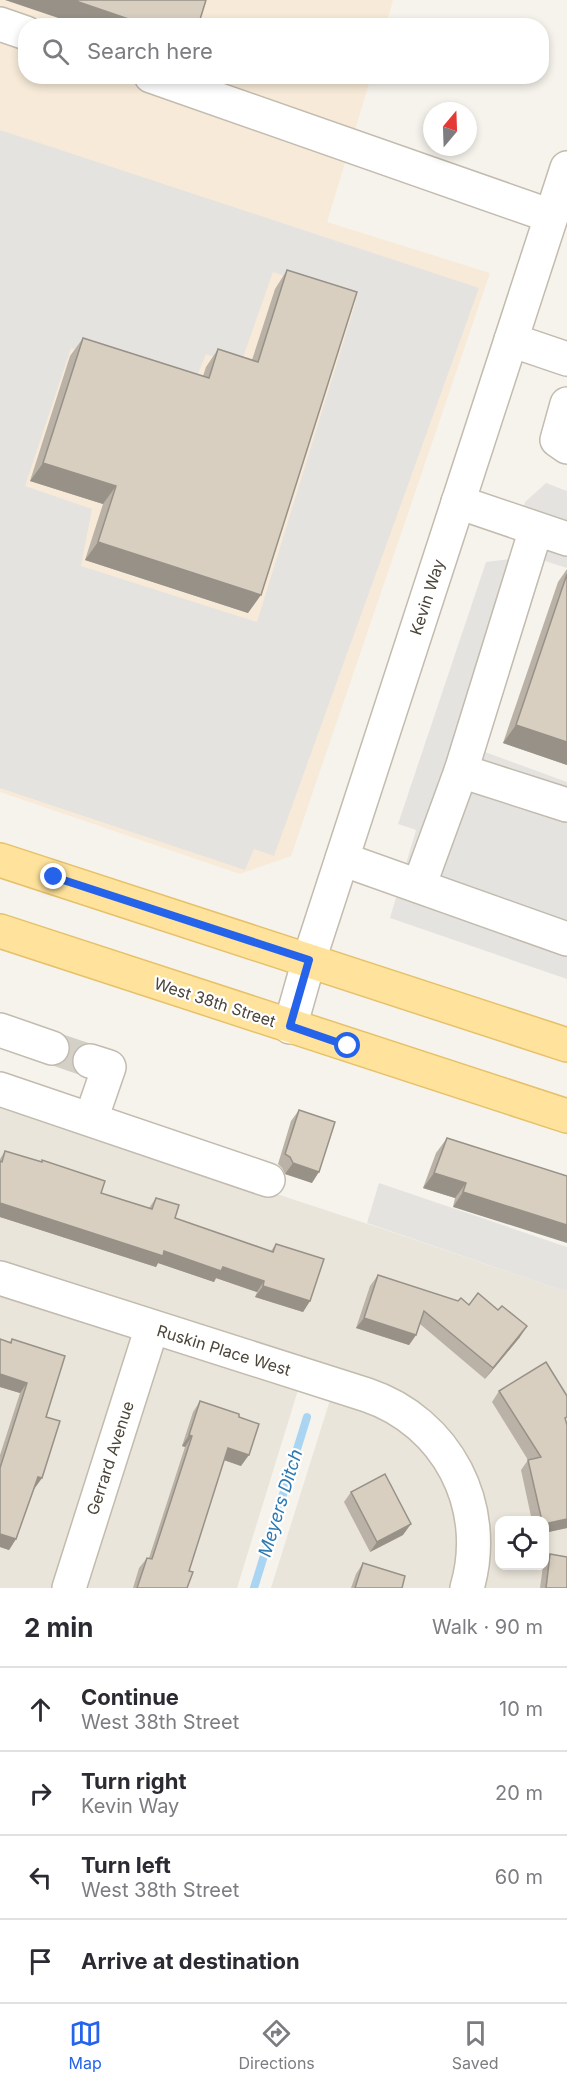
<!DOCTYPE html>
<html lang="en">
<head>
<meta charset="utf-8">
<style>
	body { margin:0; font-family:Inter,sans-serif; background:#f2f2f3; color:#2b2b33 }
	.controls { position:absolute; right:18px; bottom:18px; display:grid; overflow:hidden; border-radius:12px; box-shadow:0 3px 9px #0003 }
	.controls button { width:54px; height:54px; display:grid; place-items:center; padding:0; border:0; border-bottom:2px solid #e1e1e2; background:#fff; color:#2b2b33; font:30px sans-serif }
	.compass { position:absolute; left:423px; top:102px; width:54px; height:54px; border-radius:50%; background:#fff; box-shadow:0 3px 9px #0003; rotate:19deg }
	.stop { position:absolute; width:18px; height:18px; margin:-14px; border:4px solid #2563eb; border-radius:50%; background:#fff }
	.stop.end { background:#2563eb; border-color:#fff; box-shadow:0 2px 6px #0008 }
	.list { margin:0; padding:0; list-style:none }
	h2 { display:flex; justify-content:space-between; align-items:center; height:78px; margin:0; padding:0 24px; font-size:26px }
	h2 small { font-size:20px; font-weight:400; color:#7c7c81 }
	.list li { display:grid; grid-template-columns:39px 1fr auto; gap:18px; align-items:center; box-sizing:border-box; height:84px; padding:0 24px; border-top:2px solid #e1e1e2 }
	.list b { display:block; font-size:22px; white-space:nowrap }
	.list p { margin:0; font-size:20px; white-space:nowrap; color:#7c7c81 }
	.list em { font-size:20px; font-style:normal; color:#7c7c81 }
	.icon { flex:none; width:33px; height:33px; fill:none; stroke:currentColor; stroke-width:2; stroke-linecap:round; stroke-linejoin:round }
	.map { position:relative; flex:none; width:567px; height:1588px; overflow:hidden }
	.search { position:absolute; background:#fff; box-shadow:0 3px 9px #0003; left:18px; right:18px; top:18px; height:66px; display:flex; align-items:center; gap:15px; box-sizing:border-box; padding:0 21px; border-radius:24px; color:#7c7c81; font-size:22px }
	.sheet { height:414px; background:#fff }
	nav { display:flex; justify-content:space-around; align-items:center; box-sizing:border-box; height:84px; border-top:2px solid #e1e1e2; background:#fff; font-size:16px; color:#7c7c81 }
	nav a { display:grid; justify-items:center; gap:3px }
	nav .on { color:#2563eb }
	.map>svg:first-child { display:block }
	.residential { fill:#eae5da; fill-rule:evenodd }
	.commercial { fill:#f7ead8 }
	.parking { fill:#e5e3e0; fill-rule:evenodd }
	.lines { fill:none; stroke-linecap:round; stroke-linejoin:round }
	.stream { stroke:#a9d4f2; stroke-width:8 }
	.minor-tunnel { stroke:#d4d0c8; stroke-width:33; stroke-dasharray:33 16; stroke-linecap:butt }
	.minor-casing { stroke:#c2bbae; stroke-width:36 }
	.major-casing { stroke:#e6c16a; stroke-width:36 }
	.minor { stroke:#fff; stroke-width:33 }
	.major { stroke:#ffe39c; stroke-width:33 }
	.wall { fill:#bab2a6 }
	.shaded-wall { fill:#979187 }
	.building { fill:#d8cfc1; stroke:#979187; stroke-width:1.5 }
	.route { stroke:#2563eb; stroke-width:8 }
	.labels { text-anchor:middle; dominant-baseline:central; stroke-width:4.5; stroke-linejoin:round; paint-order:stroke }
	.street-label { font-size:16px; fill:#4b4439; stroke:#fff }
	.water-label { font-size:18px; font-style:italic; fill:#2e7ab2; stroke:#fff }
</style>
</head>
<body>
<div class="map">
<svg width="567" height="1588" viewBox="0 0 567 1588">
	<rect width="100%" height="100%" fill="#f6f3ec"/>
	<path class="residential" d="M0 1103 383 1229 567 1292V1588H271L330 1400 298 1390 237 1588H0ZM500 1520H544V1566H500Z"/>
	<polygon class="commercial" points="0,0 393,0 386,25 26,26 26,76 371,77 327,222 490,273 291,856 240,874 0,792"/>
	<g class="parking">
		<path d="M0 130 479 288 274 856 254 849 245 870 0 788ZM273 272 356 301 257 622 81 566 92 509 25 486 71 348 193 386 206 354 240 366Z"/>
		<polygon points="546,483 567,491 567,568 545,561 485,752 567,782 567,979 390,918 416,830 398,824 486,562 511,559 525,502"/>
		<polygon points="379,1183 567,1247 567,1292 367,1223"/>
	</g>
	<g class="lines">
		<polyline class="stream" points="254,1588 307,1417"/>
		<polyline class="minor-tunnel" points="52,1048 90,1061"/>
		<g class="minor-casing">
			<g id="minor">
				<polyline points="0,24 26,33"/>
				<polyline points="151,76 551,216"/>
				<polyline points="511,340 567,359"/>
				<polyline points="567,404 557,440 567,447"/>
				<polyline points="458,502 567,539"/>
				<polyline points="461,771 567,805"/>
				<polyline points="342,859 567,939"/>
				<polyline points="419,886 461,771 536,529"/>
				<polyline points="290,1027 309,960 567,168"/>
				<polyline points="0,1030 52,1048"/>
				<polyline points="90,1061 109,1067 91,1119"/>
				<polyline points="0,1089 268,1180"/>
				<path d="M0 1278 367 1395C447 1422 491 1506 467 1588"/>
				<polyline points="69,1588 152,1327"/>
			</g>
		</g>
		<g class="major-casing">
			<g id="major">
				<polyline points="0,860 567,1045"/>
				<polyline points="0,931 567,1116"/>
			</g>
		</g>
		<use href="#minor" class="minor"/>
		<use href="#major" class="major"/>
	</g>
	<g class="wall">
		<polygon points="287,270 248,613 85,560 103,504 30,481 70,356 83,338 203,376 206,367 218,349 252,360 275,289"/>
		<polygon points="567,569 567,765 503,743 558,582"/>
		<polygon points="299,1110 312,1183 285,1174 282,1168 278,1164 291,1121"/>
		<polygon points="447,1138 567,1176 453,1207 455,1198 423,1188 436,1153"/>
		<polygon points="5,1151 101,1193 149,1208 156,1198 175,1218 271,1251 276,1244 310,1301 303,1312 255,1297 257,1292 216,1278 214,1282 158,1263 156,1267 0,1217 0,1159"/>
		<polygon points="378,1275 469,1305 520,1337 485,1379 420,1324 416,1335 409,1345 356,1328 370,1286"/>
		<polygon points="0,1339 10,1342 12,1339 46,1417 42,1478 34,1489 16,1539 9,1550 0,1547 0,1455 20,1393 0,1387"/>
		<polygon points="499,1391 567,1425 567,1528 544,1533 544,1521 532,1521 521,1470 528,1460 492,1402"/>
		<polygon points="200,1401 239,1417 241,1466 224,1460 189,1571 187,1588 133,1588 139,1568 147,1558 149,1558 185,1447 182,1446 193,1412"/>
		<polygon points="351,1492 403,1535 370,1552 344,1502"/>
		<polygon points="550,1554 567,1588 540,1588 543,1566 544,1566 544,1562"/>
		<polygon points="363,1563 402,1588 351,1588 356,1574"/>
	</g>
	<g class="shaded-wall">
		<polygon points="5,0 73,0 149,26 82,26"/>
		<polygon points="43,463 116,486 103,504 30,481"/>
		<polygon points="98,542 261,595 248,613 85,560"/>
		<polygon points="516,725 567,742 567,765 503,743"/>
		<polygon points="293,1163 319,1172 312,1183 285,1174"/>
		<polygon points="434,1173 466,1183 455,1198 423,1188"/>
		<polygon points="463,1192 567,1225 567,1243 453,1207"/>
		<polygon points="0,1203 164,1251 223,1267 264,1281 257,1292 216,1278 214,1282 158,1263 156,1267 0,1217"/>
		<polygon points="263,1286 310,1301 303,1312 255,1297"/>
		<polygon points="364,1318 416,1335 409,1345 356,1328"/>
		<polygon points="527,1326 520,1337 485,1379 493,1368"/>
		<polygon points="0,1374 27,1383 20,1393 0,1387"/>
		<polygon points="189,1435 192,1436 185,1447 182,1446"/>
		<polygon points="228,1448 249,1455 241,1466 221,1459"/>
		<polygon points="38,1477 42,1478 34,1489 30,1488"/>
		<polygon points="567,1519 567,1528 544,1533 544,1524"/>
		<polygon points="411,1524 403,1535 370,1552 377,1542"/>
		<polygon points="0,1534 16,1539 9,1550 0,1547"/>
	</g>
	<g class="building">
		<polygon points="73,0 206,0 198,26 149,26"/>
		<polygon points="287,270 357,292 261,595 98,542 116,486 43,463 83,338 209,378 218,349 258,362"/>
		<polygon points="567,574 567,742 516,725"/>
		<polygon points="299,1110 335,1122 319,1172 293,1163 290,1157 285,1154"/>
		<polygon points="447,1138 567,1176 567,1225 463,1192 466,1183 434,1173"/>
		<polygon points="5,1151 42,1162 42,1160 105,1181 101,1193 152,1209 156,1198 179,1205 175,1218 273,1252 276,1244 324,1259 310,1301 263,1286 264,1281 223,1267 221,1271 164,1251 163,1256 0,1203 0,1161 2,1162"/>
		<polygon points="378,1275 458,1301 461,1298 469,1305 478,1293 498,1310 502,1306 527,1326 493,1368 424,1311 416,1335 364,1318"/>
		<polygon points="0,1339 11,1343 12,1339 65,1356 46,1417 60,1421 42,1478 38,1477 16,1539 0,1534 0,1468 27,1383 0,1374"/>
		<polygon points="546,1362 567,1396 567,1417 565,1418 567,1425 567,1519 544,1524 544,1521 542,1521 528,1460 541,1457 499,1391"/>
		<polygon points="200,1401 239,1414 239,1417 259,1424 249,1455 228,1448 189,1571 193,1572 187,1588 137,1588 147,1558 152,1559 192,1436 189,1435"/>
		<polygon points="385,1474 411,1524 377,1542 351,1492"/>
		<polygon points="550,1554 567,1557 567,1588 546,1588"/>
		<polygon points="363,1563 405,1576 402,1588 355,1588"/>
	</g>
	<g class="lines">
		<polyline class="route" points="54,877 309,960 290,1026 348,1046"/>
	</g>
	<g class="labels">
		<g class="street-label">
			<text transform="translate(427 597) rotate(-72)">Kevin Way</text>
			<text transform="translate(215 1002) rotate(18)">West 38th Street</text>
			<text transform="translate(224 1350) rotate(17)">Ruskin Place West</text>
			<text transform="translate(110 1458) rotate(-72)">Gerrard Avenue</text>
		</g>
		<g class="water-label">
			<text transform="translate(280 1503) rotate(-73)">Meyers Ditch</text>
		</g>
	</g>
</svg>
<div class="controls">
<button><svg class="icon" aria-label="locate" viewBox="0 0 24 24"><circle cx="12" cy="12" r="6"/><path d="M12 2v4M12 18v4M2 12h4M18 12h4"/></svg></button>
</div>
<svg class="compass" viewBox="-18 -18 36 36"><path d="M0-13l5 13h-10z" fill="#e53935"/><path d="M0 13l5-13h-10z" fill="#7c7c81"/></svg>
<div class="stop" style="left:348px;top:1046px"></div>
<div class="stop end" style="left:54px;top:877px"></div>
<div class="search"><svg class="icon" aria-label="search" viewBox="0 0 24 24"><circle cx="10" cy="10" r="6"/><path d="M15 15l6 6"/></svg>Search here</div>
</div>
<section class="sheet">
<h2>2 min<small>Walk · 90 m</small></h2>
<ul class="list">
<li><svg class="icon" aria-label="ahead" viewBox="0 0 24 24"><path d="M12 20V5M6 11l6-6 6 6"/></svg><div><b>Continue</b><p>West 38th Street</p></div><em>10 m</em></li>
<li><svg class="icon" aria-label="right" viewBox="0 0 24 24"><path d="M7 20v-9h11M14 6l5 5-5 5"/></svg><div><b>Turn right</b><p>Kevin Way</p></div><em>20 m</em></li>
<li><svg class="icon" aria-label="left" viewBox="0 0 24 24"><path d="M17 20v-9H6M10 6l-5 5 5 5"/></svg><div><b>Turn left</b><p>West 38th Street</p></div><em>60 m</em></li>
<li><svg class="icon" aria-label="arrive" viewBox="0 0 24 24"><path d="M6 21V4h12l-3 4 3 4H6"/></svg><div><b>Arrive at destination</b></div></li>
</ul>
</section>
<nav>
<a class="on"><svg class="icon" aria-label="map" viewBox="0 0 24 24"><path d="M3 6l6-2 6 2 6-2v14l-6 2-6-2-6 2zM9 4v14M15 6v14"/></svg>Map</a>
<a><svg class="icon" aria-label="directions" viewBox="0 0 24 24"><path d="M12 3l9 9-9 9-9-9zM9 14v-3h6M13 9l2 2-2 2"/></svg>Directions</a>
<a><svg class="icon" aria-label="saved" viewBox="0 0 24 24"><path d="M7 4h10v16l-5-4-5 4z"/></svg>Saved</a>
</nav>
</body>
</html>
